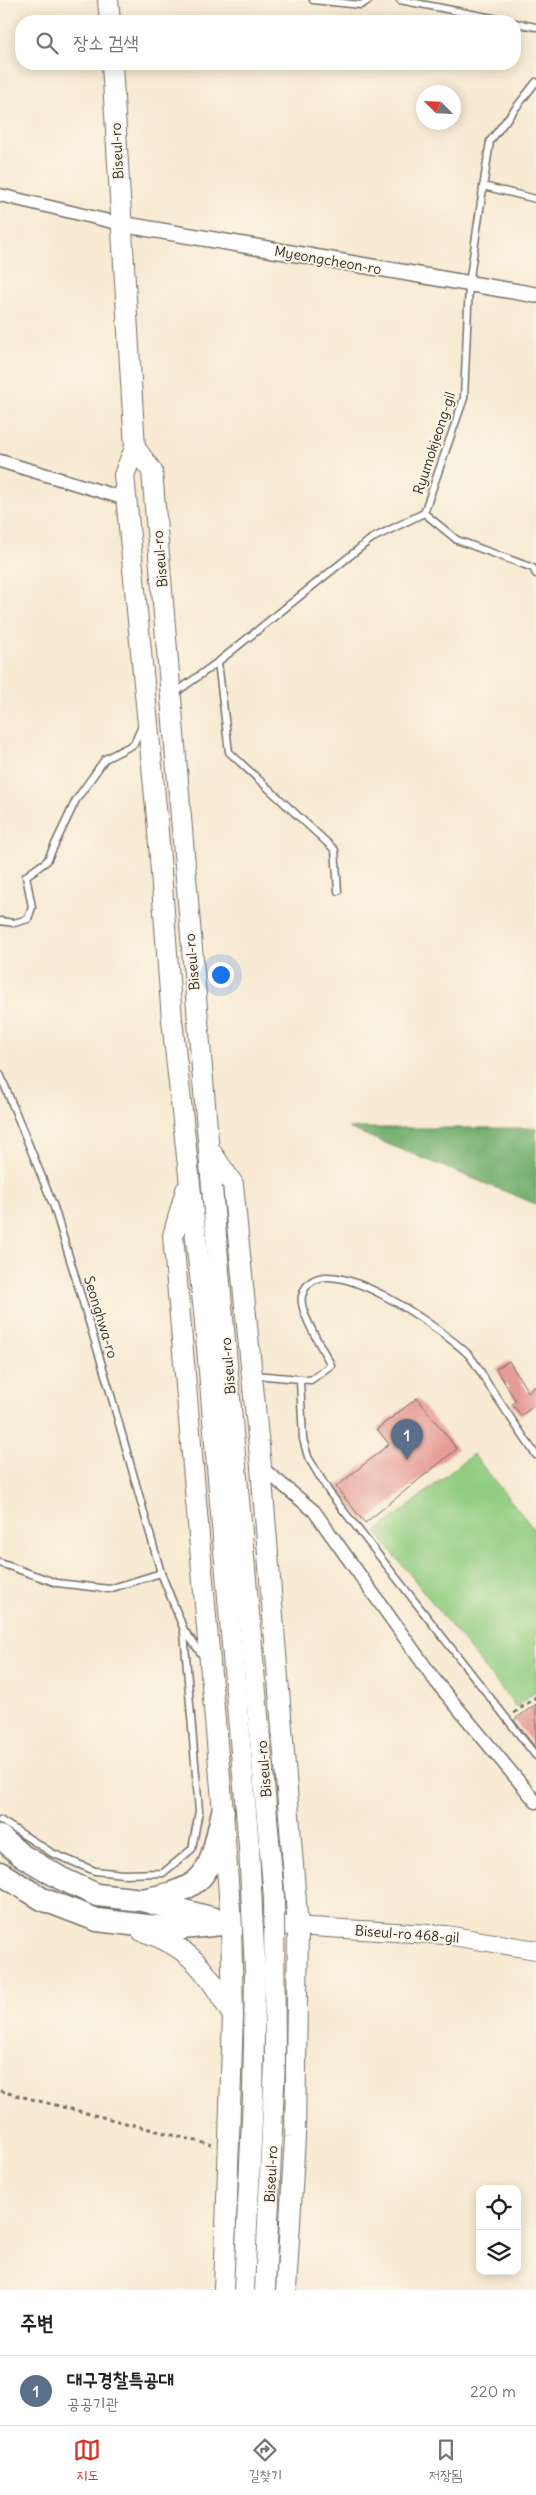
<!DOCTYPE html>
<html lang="ko">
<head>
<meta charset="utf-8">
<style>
	body { margin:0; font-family:Delius,"Poor Story",sans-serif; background:#f6f6f6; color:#202124 }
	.controls { position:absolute; right:15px; bottom:15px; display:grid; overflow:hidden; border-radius:10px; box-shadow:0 2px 12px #0003 }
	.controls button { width:45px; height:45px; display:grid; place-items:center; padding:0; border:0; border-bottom:1px solid #e0e0e0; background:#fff; color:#202124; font:25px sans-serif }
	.compass { position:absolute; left:416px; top:85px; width:45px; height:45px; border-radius:50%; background:#fff; box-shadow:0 2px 12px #0003; rotate:294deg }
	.you { position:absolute; left:220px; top:974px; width:18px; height:18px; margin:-12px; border:4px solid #fff; border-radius:50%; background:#1a73e8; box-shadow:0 0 0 8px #1a73e833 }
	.badge { display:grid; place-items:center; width:32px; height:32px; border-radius:50%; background:#d93025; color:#fff; font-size:16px; font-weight:700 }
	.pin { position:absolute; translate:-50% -41px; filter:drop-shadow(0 1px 2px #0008) }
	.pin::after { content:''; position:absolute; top:26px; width:18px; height:15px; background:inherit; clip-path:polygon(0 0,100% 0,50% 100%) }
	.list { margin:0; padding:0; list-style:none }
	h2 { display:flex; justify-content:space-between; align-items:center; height:65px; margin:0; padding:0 20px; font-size:21px }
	h2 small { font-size:16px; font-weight:400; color:#757577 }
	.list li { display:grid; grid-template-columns:32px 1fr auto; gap:15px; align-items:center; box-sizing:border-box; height:70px; padding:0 20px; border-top:1px solid #e0e0e0 }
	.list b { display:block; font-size:19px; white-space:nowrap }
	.list p { margin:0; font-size:16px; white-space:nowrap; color:#757577 }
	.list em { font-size:16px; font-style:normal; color:#757577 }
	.icon { flex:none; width:28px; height:28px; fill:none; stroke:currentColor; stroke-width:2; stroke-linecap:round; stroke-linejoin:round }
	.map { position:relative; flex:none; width:536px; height:2290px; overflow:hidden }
	.search { position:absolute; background:#fff; box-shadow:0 2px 12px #0003; left:15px; right:15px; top:15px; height:55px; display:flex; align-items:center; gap:12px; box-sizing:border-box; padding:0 18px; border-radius:20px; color:#757577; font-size:19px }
	.sheet { height:135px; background:#fff }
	nav { display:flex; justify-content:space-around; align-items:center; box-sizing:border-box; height:70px; border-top:1px solid #e0e0e0; background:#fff; font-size:14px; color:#757577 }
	nav a { display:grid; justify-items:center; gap:2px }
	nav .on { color:#d93025 }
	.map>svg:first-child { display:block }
	.green { fill:#92cd82; stroke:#5e7c56 }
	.forest { fill:#75b070; stroke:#506e4e }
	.building { fill:#e69c95 }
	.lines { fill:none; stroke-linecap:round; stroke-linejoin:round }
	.service-casing { stroke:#736e66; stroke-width:9 }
	.minor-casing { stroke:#736e66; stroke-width:15 }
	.tertiary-casing { stroke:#736e66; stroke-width:18 }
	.secondary-casing { stroke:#736e66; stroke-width:20 }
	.primary-casing { stroke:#736e66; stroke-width:22 }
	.motorway-casing { stroke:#736e66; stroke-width:25 }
	.path { stroke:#736e66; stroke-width:3; stroke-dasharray:4 4; stroke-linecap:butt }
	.service { stroke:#fff; stroke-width:6 }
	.minor { stroke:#fff; stroke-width:12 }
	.tertiary { stroke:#fff; stroke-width:15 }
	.secondary { stroke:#fff; stroke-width:18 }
	.primary { stroke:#fff; stroke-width:20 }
	.motorway { stroke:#fff; stroke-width:22 }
	.primary-bridge-casing { stroke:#736e66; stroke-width:22; stroke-linecap:butt }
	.primary-bridge { stroke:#fff; stroke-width:20 }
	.labels { text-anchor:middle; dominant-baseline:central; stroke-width:4; stroke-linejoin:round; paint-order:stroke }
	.street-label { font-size:14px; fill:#2b2b2b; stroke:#fcf5e5 }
</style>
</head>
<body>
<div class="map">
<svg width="536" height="2290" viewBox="0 0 536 2290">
	<rect width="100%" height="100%" fill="#fcf5e5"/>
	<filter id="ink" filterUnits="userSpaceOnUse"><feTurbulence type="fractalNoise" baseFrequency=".02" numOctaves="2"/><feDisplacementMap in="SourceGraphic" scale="10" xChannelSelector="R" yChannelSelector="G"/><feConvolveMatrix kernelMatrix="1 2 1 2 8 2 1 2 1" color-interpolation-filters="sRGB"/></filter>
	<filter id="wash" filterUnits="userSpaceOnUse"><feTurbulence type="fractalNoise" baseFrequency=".0096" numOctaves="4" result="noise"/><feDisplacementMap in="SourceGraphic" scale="20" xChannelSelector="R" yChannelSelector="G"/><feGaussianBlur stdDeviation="1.12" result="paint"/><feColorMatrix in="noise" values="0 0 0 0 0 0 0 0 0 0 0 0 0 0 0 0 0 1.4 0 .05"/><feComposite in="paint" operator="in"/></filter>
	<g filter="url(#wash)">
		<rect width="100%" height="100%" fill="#f8ead3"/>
		<polygon class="green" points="473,1454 536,1532 536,1691 516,1707 376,1532"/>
		<polygon class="forest" points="348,1128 536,1128 536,1204"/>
		<g id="blocks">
			<g class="building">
				<polygon points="509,1361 528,1392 536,1386 536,1404 521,1416 512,1404 516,1401 496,1369"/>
				<polygon points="417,1398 457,1449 365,1523 336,1487 389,1444 377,1429"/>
				<polygon points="536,1704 536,1748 514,1720"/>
			</g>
		</g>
	</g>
	<g filter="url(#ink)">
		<use href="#blocks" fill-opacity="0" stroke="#736e66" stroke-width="1"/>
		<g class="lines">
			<g class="service-casing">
				<g id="service">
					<polyline points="313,0 361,5 369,0"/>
					<polyline points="400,0 508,21"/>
					<polyline points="515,23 536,27"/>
					<polyline points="483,186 536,199"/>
					<polyline points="424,513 457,540 533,568 536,574"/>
					<polyline points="218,662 229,752 335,850 338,891"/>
					<polyline points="175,693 218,662 371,539 424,513 464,398 469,284 490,141 536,82"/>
					<polyline points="0,921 14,923 28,919 32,907 26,876 47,861 76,800 105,759 134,744 142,726"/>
					<polyline points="0,1074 54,1207 109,1388 161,1573 184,1630 203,1656"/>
					<path d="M255 1375 311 1380 331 1365C324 1351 298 1311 302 1296 318 1237 446 1333 468 1354 476 1363 483 1376 489 1386 505 1409 520 1432 536 1455"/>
					<polyline points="300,1380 303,1439 308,1457 329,1492 536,1756"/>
					<polyline points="0,1563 57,1583 109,1589 161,1573"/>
					<polyline points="0,1820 52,1853 95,1871 123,1874 163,1873 192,1849 199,1811 184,1633"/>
				</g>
			</g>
			<g class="minor-casing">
				<g id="minor">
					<polyline points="0,195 121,224"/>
					<polyline points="0,461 126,499"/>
					<polyline points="261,1467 314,1511 437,1683 536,1802"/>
				</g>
			</g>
			<g class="tertiary-casing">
				<polyline id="tertiary" points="121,224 536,295"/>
			</g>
			<g class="secondary-casing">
				<polyline id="secondary" points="277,1925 446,1935 536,1950"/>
			</g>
			<g class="primary-casing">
				<g id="primary">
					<polyline points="108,0 110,21"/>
					<polyline points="112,64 135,448 124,475 157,818 172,1020 204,1312"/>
					<polyline points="135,448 152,471 222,1307"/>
					<polyline points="209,1149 233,1184 261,1467 298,1927 295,2137 286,2290"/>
					<polyline points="186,1190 173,1236 223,1812 231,1923 233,2016"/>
					<path d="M142 1931C192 1947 207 1972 233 2016L224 2290"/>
				</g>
			</g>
			<g class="motorway-casing">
				<g id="motorway">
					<polyline points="0,1837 21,1855 62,1879 97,1895 142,1900 218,1920"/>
					<polyline points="0,1873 42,1899 97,1920 173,1929 231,1923 272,1925"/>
					<path d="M147 1899C212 1887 209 1870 223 1812"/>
				</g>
			</g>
			<g class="path">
				<polyline points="514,1713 536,1697"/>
				<polyline points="0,2091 212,2145"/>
			</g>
			<use href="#service" class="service"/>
			<use href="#minor" class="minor"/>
			<use href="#tertiary" class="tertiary"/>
			<use href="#secondary" class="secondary"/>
			<use href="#primary" class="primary"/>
			<use href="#motorway" class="motorway"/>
			<g class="primary-bridge-casing">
				<g id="primary-bridge">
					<polyline points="222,1307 274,1897 275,2062 265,2290"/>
					<polyline points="204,1312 249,1847 255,1971 253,2098 244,2290"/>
				</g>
			</g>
			<use href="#primary-bridge" class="primary-bridge"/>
		</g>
	</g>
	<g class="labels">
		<g class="street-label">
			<text transform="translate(117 151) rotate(-93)">Biseul-ro</text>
			<text transform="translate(328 260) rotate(10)">Myeongcheon-ro</text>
			<text transform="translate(434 443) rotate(-72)">Ryumokjeong-gil</text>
			<text transform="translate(160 559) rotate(-95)">Biseul-ro</text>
			<text transform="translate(192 962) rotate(-95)">Biseul-ro</text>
			<text transform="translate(101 1317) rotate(73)">Seonghwa-ro</text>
			<text transform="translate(228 1366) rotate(-95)">Biseul-ro</text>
			<text transform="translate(264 1769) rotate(-95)">Biseul-ro</text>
			<text transform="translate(407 1934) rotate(4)">Biseul-ro 468-gil</text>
			<text transform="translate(271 2174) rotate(-87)">Biseul-ro</text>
		</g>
	</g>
</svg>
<div class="controls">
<button><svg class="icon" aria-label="locate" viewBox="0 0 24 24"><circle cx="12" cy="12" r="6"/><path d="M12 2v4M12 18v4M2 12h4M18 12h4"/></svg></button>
<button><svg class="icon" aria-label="layers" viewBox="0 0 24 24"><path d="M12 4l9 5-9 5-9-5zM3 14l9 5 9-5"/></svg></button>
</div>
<svg class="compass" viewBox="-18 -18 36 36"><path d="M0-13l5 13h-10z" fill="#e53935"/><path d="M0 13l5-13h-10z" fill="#757577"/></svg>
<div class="you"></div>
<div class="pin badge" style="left:407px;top:1460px;background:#5c6f8a">1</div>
<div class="search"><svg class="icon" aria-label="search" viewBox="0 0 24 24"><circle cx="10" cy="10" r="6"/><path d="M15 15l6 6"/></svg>장소 검색</div>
</div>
<section class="sheet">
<h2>주변<small></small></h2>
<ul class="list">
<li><span class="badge" style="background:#5c6f8a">1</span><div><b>대구경찰특공대</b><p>공공기관</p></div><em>220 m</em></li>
</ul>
</section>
<nav>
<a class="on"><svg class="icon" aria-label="map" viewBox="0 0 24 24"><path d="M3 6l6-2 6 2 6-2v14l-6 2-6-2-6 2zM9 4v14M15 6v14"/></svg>지도</a>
<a><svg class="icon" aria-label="directions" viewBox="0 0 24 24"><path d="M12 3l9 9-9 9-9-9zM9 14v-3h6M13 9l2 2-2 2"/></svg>길찾기</a>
<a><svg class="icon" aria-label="saved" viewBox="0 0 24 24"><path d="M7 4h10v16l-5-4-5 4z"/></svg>저장됨</a>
</nav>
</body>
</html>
